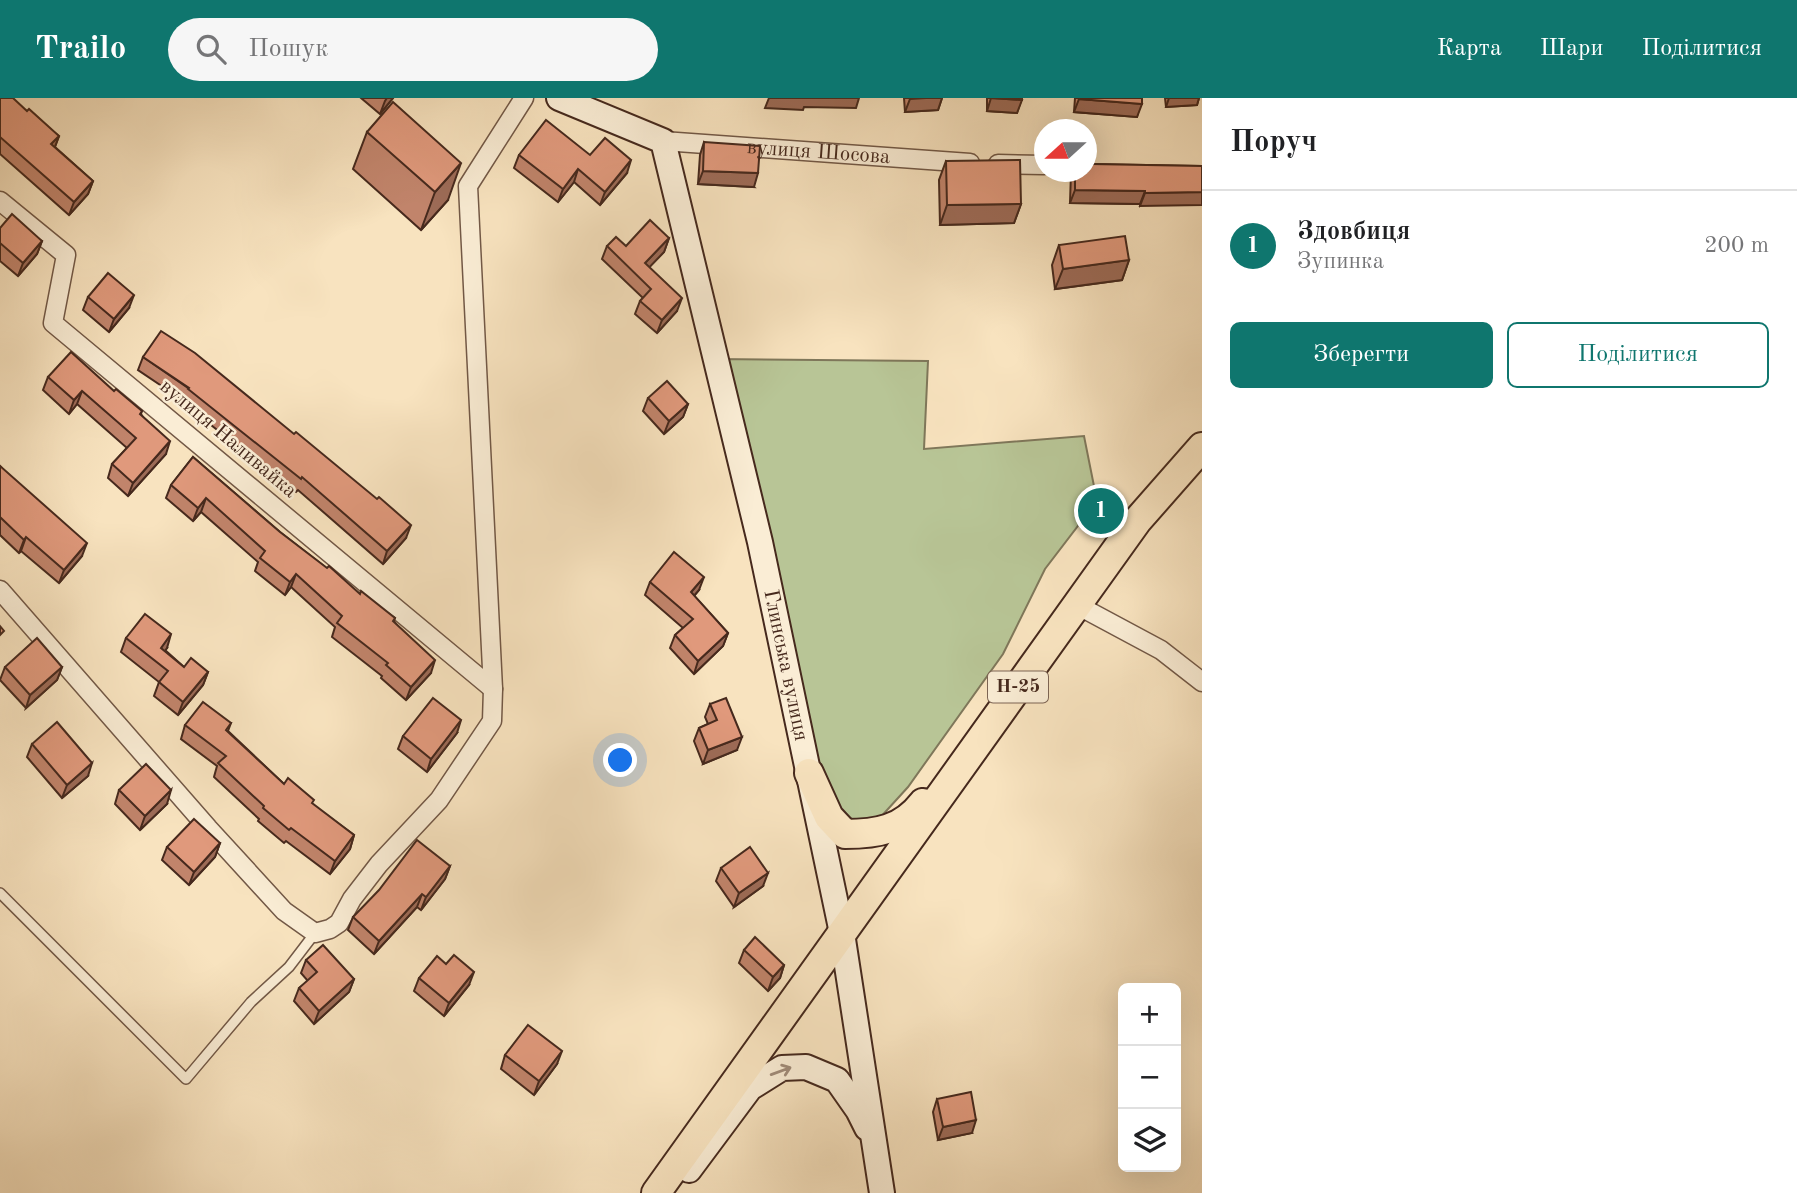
<!DOCTYPE html>
<html lang="uk">
<head>
<meta charset="utf-8">
<style>
	body { margin:0; font-family:"Old Standard TT",serif; background:#f6f6f6; color:#202124 }
	.controls { position:absolute; right:21px; bottom:21px; display:grid; overflow:hidden; border-radius:10px; box-shadow:0 7px 28px #0002 }
	.controls button { width:63px; height:63px; display:grid; place-items:center; padding:0; border:0; border-bottom:2px solid #e0e0e0; background:#fff; color:#202124; font:35px sans-serif }
	.compass { position:absolute; left:1034px; top:21px; width:63px; height:63px; border-radius:50%; background:#fff; box-shadow:0 7px 28px #0002; rotate:249deg }
	.you { position:absolute; left:621px; top:663px; width:24px; height:24px; margin:-18px; border:5px solid #fff; border-radius:50%; background:#1a73e8; box-shadow:0 0 0 10px #1a73e833 }
	.badge { display:grid; place-items:center; width:46px; height:46px; border-radius:50%; background:#0f766e; color:#fff; font-size:23px; font-weight:700 }
	.pin { position:absolute; translate:-50% -50%; border:4px solid #fff; box-shadow:0 2px 7px #0006 }
	.list { margin:0; padding:0; list-style:none }
	h2 { display:flex; justify-content:space-between; align-items:center; height:91px; margin:0; padding:0 28px; font-size:30px }
	h2 small { font-size:23px; font-weight:400; color:#757577 }
	.list li { display:grid; grid-template-columns:46px 1fr auto; gap:21px; align-items:center; box-sizing:border-box; height:112px; padding:0 28px; border-top:2px solid #e0e0e0 }
	.list b { display:block; font-size:26px; white-space:nowrap }
	.list p { margin:0; font-size:23px; white-space:nowrap; color:#757577 }
	.list em { font-size:23px; font-style:normal; color:#757577 }
	.actions { display:flex; gap:14px; padding:21px 28px }
	.actions a { flex:1; padding:16px 0; border:2px solid #0f766e; border-radius:10px; text-align:center; font-size:24px; color:#0f766e }
	.actions .main { background:#0f766e; color:#fff }
	.icon { flex:none; width:38px; height:38px; fill:none; stroke:currentColor; stroke-width:2; stroke-linecap:round; stroke-linejoin:round }
	.map { position:relative; flex:none; width:1202px; height:1095px; overflow:hidden }
	header { display:flex; align-items:center; gap:42px; box-sizing:border-box; height:98px; padding:0 35px; background:#0f766e; color:#fff }
	header strong { font-size:33px }
	nav { display:flex; gap:38px; margin-inline-start:auto; font-size:24px }
	.search { width:490px; height:63px; background:#f6f6f6; display:flex; align-items:center; gap:18px; box-sizing:border-box; padding:0 24px; border-radius:38px; color:#757577; font-size:26px }
	main { display:flex }
	aside { flex:1; background:#fff }
	.map>svg:first-child { display:block }
	.green { fill:#b8c596; stroke:#7f775a; stroke-width:2 }
	.lines { fill:none; stroke-linecap:round; stroke-linejoin:round }
	.lane-casing { stroke:#725846; stroke-width:12 }
	.street-casing { stroke:#725846; stroke-width:21 }
	.secondary-casing { stroke:#46291d; stroke-width:28 }
	.primary-casing { stroke:#46291d; stroke-width:32 }
	.lane { stroke:#faedd5; stroke-width:9 }
	.street { stroke:#faedd5; stroke-width:18 }
	.secondary { stroke:#faedd5; stroke-width:24 }
	.primary { stroke:#f8e3bf; stroke-width:28 }
	.wall { fill:#c1846b; stroke:#46291d; stroke-width:2 }
	.shaded-wall { fill:#9d6b57; stroke:#46291d; stroke-width:2 }
	.building { fill:#e0997c; stroke:#46291d; stroke-width:2 }
	.oneway { stroke:#a08b79 }
	.labels { text-anchor:middle; dominant-baseline:central; stroke-width:5; stroke-linejoin:round; paint-order:stroke }
	.shield { fill:#faedd5; stroke:#7c6454; stroke-width:2 }
	.shield-label { font-size:19px; font-weight:bold; fill:#46291d }
	.street-label { font-size:21px; fill:#46291d; stroke:#faedd5 }
</style>
</head>
<body>
<header>
<strong>Trailo</strong>
<div class="search"><svg class="icon" aria-label="search" viewBox="0 0 24 24"><circle cx="10" cy="10" r="6"/><path d="M15 15l6 6"/></svg>Пошук</div>
<nav><a>Карта</a><a>Шари</a><a>Поділитися</a></nav>
</header>
<main>
<div class="map">
<svg width="1202" height="1095" viewBox="0 0 1202 1095">
	<rect width="100%" height="100%" fill="#f8e3bf"/>
	<filter id="stains"><feTurbulence type="fractalNoise" baseFrequency=".00286" numOctaves="4"/><feColorMatrix values="0 0 0 0 .2 0 0 0 0 .09 0 0 0 0 .02 0 0 0 .5 -.17"/></filter>
	<radialGradient id="worn" r=".72"><stop offset=".6" stop-color="#630" stop-opacity="0"/><stop offset="1" stop-color="#630" stop-opacity=".3"/></radialGradient>
	<polygon class="green" points="715,261 928,263 924,351 1084,338 1097,403 1045,471 1003,556 908,689 878,722 832,727"/>
	<g class="lines">
		<g class="lane-casing">
			<polyline id="lane" points="0,795 186,981 251,904 289,869 315,835"/>
		</g>
		<g class="street-casing">
			<g id="street">
				<path id="s1" d="M663 43 970 65"/>
				<polyline points="998,66 1044,67"/>
				<polyline points="0,103 66,157 53,225 493,591"/>
				<polyline points="0,492 208,730 284,813 315,835 330,831 339,825 352,801 379,766 439,702 492,623 493,591 468,88 524,0"/>
				<polyline points="1077,507 1161,552 1202,584"/>
			</g>
		</g>
		<g class="secondary-casing">
			<g id="secondary">
				<path id="s2" d="M559 0 663 43 760 444 842 835 882 1095"/>
				<polyline points="689,1072 750,990 782,970 806,969 837,982 858,1012 867,1030"/>
			</g>
		</g>
		<g class="primary-casing">
			<g id="primary">
				<path d="M809 675 829 719 845 736C877 736 902 732 923 705"/>
				<polyline points="656,1095 1137,423 1202,349"/>
			</g>
		</g>
		<use href="#lane" class="lane"/>
		<use href="#street" class="street"/>
		<use href="#secondary" class="secondary"/>
		<use href="#primary" class="primary"/>
	</g>
	<g class="wall">
		<polygon points="0,0 27,13 59,38 55,49 93,83 88,96 69,117 0,56"/>
		<polygon points="361,0 393,0 380,16"/>
		<polygon points="904,0 942,0 938,12 905,14"/>
		<polygon points="987,0 1022,0 1017,15 987,13"/>
		<polygon points="1075,0 1142,0 1137,19 1074,14"/>
		<polygon points="1165,0 1199,0 1197,7 1166,9"/>
		<polygon points="367,34 448,102 421,132 353,71"/>
		<polygon points="704,44 754,89 698,86 700,57"/>
		<polygon points="519,57 590,57 627,75 600,107 574,84 558,104 514,70"/>
		<polygon points="946,63 1021,106 1014,125 940,127 939,82"/>
		<polygon points="1091,66 1202,68 1140,108 1140,106 1070,105 1071,74 1087,74"/>
		<polygon points="0,130 42,143 37,156 18,178 0,163"/>
		<polygon points="669,140 664,154 649,169 677,213 657,235 635,216 640,203 643,200 602,161 607,148 626,148"/>
		<polygon points="1059,147 1129,162 1122,182 1055,191 1052,167"/>
		<polygon points="88,199 129,210 109,234 83,212"/>
		<polygon points="143,259 406,440 383,466 298,392 296,394 183,305 184,303 138,272"/>
		<polygon points="48,279 114,293 142,313 141,316 166,356 128,398 108,380 112,366 127,350 77,306 69,316 43,292"/>
		<polygon points="648,300 688,306 683,319 664,336 643,313"/>
		<polygon points="193,359 280,434 360,496 395,520 394,523 431,575 406,602 381,580 382,578 332,539 335,529 291,489 285,497 255,473 258,464 201,414 193,423 166,400 171,387"/>
		<polygon points="0,368 82,458 59,485 21,453 19,455 0,437"/>
		<polygon points="650,484 699,492 694,498 728,535 723,548 694,576 670,550 675,537 683,530 645,497"/>
		<polygon points="126,540 167,550 165,552 184,569 208,574 203,587 178,617 154,598 159,584 121,554"/>
		<polygon points="5,569 62,569 57,582 26,610 0,582"/>
		<polygon points="710,606 737,652 703,666 694,643 699,630 708,626 705,619"/>
		<polygon points="231,625 228,633 284,686 354,737 350,751 330,776 286,743 284,745 258,723 259,721 214,679 217,668 181,641 185,627"/>
		<polygon points="457,635 427,674 398,651 403,638"/>
		<polygon points="32,646 88,678 62,700 27,659"/>
		<polygon points="119,692 167,706 140,732 115,706"/>
		<polygon points="220,745 215,759 189,787 162,762 167,749"/>
		<polygon points="450,768 445,781 421,812 417,809 374,856 348,832 353,819"/>
		<polygon points="721,770 763,788 734,809 716,783"/>
		<polygon points="744,852 784,867 780,880 768,893 739,865"/>
		<polygon points="306,862 354,881 349,894 314,926 294,903 299,890 308,883 301,875"/>
		<polygon points="419,880 469,887 444,918 414,893"/>
		<polygon points="505,957 557,966 534,997 501,971"/>
		<polygon points="937,1001 972,1035 938,1042 933,1014"/>
	</g>
	<g class="shaded-wall">
		<polygon points="387,0 393,0 380,16 385,3"/>
		<polygon points="769,0 859,0 856,10 804,9 803,12 765,10"/>
		<polygon points="926,0 942,0 938,12 905,14 910,1"/>
		<polygon points="991,0 1022,2 1017,15 987,13"/>
		<polygon points="1169,0 1199,0 1197,7 1166,9"/>
		<polygon points="1079,1 1142,6 1137,19 1074,14"/>
		<polygon points="59,38 54,51 51,46"/>
		<polygon points="631,62 627,75 600,107 605,94"/>
		<polygon points="461,65 448,102 421,132 435,94"/>
		<polygon points="578,71 574,84 558,104 563,91"/>
		<polygon points="703,73 758,75 754,89 698,86"/>
		<polygon points="93,83 88,96 69,117 74,104"/>
		<polygon points="1075,92 1145,93 1140,106 1070,105"/>
		<polygon points="1202,94 1202,107 1140,108 1145,95"/>
		<polygon points="1021,106 1014,125 940,127 947,107"/>
		<polygon points="669,140 664,154 640,179 645,165"/>
		<polygon points="42,143 37,156 18,178 23,165"/>
		<polygon points="1129,162 1122,182 1055,191 1063,171"/>
		<polygon points="134,197 129,210 109,234 114,221"/>
		<polygon points="682,200 677,213 657,235 662,222"/>
		<polygon points="82,293 77,306 69,316 74,302"/>
		<polygon points="688,306 683,319 664,336 669,323"/>
		<polygon points="170,343 166,356 128,398 133,385"/>
		<polygon points="206,400 201,414 193,423 198,410"/>
		<polygon points="411,427 406,440 383,466 387,453"/>
		<polygon points="26,439 21,453 19,455 24,442"/>
		<polygon points="87,445 82,458 59,485 64,472"/>
		<polygon points="296,476 291,489 285,497 290,484"/>
		<polygon points="704,479 699,492 686,507 691,494"/>
		<polygon points="728,535 723,548 694,576 698,563"/>
		<polygon points="171,536 167,550 157,563 161,550"/>
		<polygon points="435,562 431,575 406,602 411,589"/>
		<polygon points="62,569 57,582 26,610 30,597"/>
		<polygon points="208,574 203,587 178,617 183,604"/>
		<polygon points="461,622 457,635 427,674 431,661"/>
		<polygon points="742,639 737,652 703,666 708,652"/>
		<polygon points="92,665 88,678 62,700 67,687"/>
		<polygon points="171,692 167,706 140,732 145,718"/>
		<polygon points="354,737 350,751 330,776 335,763"/>
		<polygon points="220,745 215,759 189,787 194,774"/>
		<polygon points="450,768 445,781 421,812 426,799"/>
		<polygon points="768,775 763,788 734,809 739,795"/>
		<polygon points="422,796 417,809 374,856 379,843"/>
		<polygon points="784,867 780,880 768,893 773,879"/>
		<polygon points="474,874 469,887 444,918 449,905"/>
		<polygon points="354,881 349,894 314,926 319,913"/>
		<polygon points="562,953 557,966 534,997 539,983"/>
		<polygon points="976,1022 972,1035 938,1042 943,1029"/>
	</g>
	<g class="building">
		<polygon points="0,0 13,0 27,13 29,11 59,38 51,46 93,83 74,104 0,39"/>
		<polygon points="991,0 1022,0 1022,2"/>
		<polygon points="1079,0 1142,0 1142,6 1079,1"/>
		<polygon points="393,4 461,65 435,94 367,34"/>
		<polygon points="546,22 590,57 605,40 631,62 605,94 578,71 563,91 519,57"/>
		<polygon points="704,44 760,48 758,75 703,73"/>
		<polygon points="1020,62 1021,106 947,107 946,63"/>
		<polygon points="1087,65 1091,66 1202,68 1202,94 1145,95 1145,93 1075,92 1075,74 1087,74"/>
		<polygon points="12,116 42,143 23,165 0,145 0,130"/>
		<polygon points="650,122 669,140 645,165 682,200 662,222 640,203 651,191 607,148 616,139 626,148"/>
		<polygon points="1125,138 1129,162 1063,171 1059,147"/>
		<polygon points="108,175 134,197 114,221 88,199"/>
		<polygon points="161,233 195,255 294,336 296,334 377,401 379,399 411,427 387,453 302,379 301,381 188,291 189,290 143,259"/>
		<polygon points="71,254 114,293 116,291 142,313 140,316 170,343 133,385 112,366 136,340 82,293 74,302 48,279"/>
		<polygon points="667,283 688,306 669,323 648,300"/>
		<polygon points="193,359 280,434 327,470 329,468 360,496 361,493 395,520 393,523 435,562 411,589 386,567 388,565 337,525 342,518 296,476 290,484 260,460 265,453 206,400 198,410 171,387"/>
		<polygon points="0,368 87,445 64,472 26,439 24,442 0,419"/>
		<polygon points="674,454 704,479 691,494 728,535 698,563 675,537 693,521 650,484"/>
		<polygon points="145,516 171,536 161,550 184,569 191,560 208,574 183,604 159,584 168,573 126,540"/>
		<polygon points="0,528 4,533 0,537"/>
		<polygon points="37,540 62,569 30,597 5,569"/>
		<polygon points="433,600 461,622 431,661 403,638"/>
		<polygon points="726,600 742,639 708,652 699,630 717,622 710,606"/>
		<polygon points="203,604 231,625 226,632 284,686 288,680 314,702 312,705 354,737 335,763 291,730 289,732 263,710 264,708 218,665 226,658 185,627"/>
		<polygon points="57,624 92,665 67,687 32,646"/>
		<polygon points="146,666 171,692 145,718 119,692"/>
		<polygon points="194,721 220,745 194,774 167,749"/>
		<polygon points="417,742 450,768 426,799 422,796 379,843 353,819 379,792"/>
		<polygon points="750,749 768,775 739,795 721,770"/>
		<polygon points="755,839 784,867 773,879 744,852"/>
		<polygon points="323,847 354,881 319,913 299,890 317,874 306,862"/>
		<polygon points="454,857 474,874 449,905 419,880 437,858 446,866"/>
		<polygon points="528,927 562,953 539,983 505,957"/>
		<polygon points="971,994 976,1022 943,1029 937,1001"/>
	</g>
	<defs><path id="oneway-shaft" d="M-6 0H5M1.5-3L5.5 0L1.5 3" fill="none" stroke-width="1.6" stroke-linecap="round" stroke-linejoin="round" transform="scale(1.75)"/></defs>
	<use class="oneway" href="#oneway-shaft" transform="translate(781 973) rotate(-20)"/>
	<g class="labels">
		<rect class="shield" x="988" y="573.5" width="60" height="31" rx="5"/>
		<g class="shield-label">
			<text x="1018" y="589">Н-25</text>
		</g>
		<g class="street-label">
			<text stroke="none"><textPath href="#s1" startOffset="156">вулиця Шосова</textPath></text>
			<text transform="translate(228 341) rotate(40)">вулиця Наливайка</text>
			<text stroke="none"><textPath href="#s2" startOffset="651">Глинська вулиця</textPath></text>
		</g>
	</g>
	<rect width="100%" height="100%" filter="url(#stains)"/>
	<rect width="100%" height="100%" fill="url(#worn)"/>
</svg>
<div class="controls">
<button>+</button>
<button>−</button>
<button><svg class="icon" aria-label="layers" viewBox="0 0 24 24"><path d="M12 4l9 5-9 5-9-5zM3 14l9 5 9-5"/></svg></button>
</div>
<svg class="compass" viewBox="-18 -18 36 36"><path d="M0-13l5 13h-10z" fill="#e53935"/><path d="M0 13l5-13h-10z" fill="#757577"/></svg>
<div class="you"></div>
<div class="pin badge" style="left:1101px;top:413px">1</div>
</div>
<aside>
<h2>Поруч<small></small></h2>
<ul class="list">
<li><span class="badge">1</span><div><b>Здовбиця</b><p>Зупинка</p></div><em>200 m</em></li>
</ul>
<div class="actions"><a class="main">Зберегти</a><a>Поділитися</a></div>
</aside>
</main>
</body>
</html>
